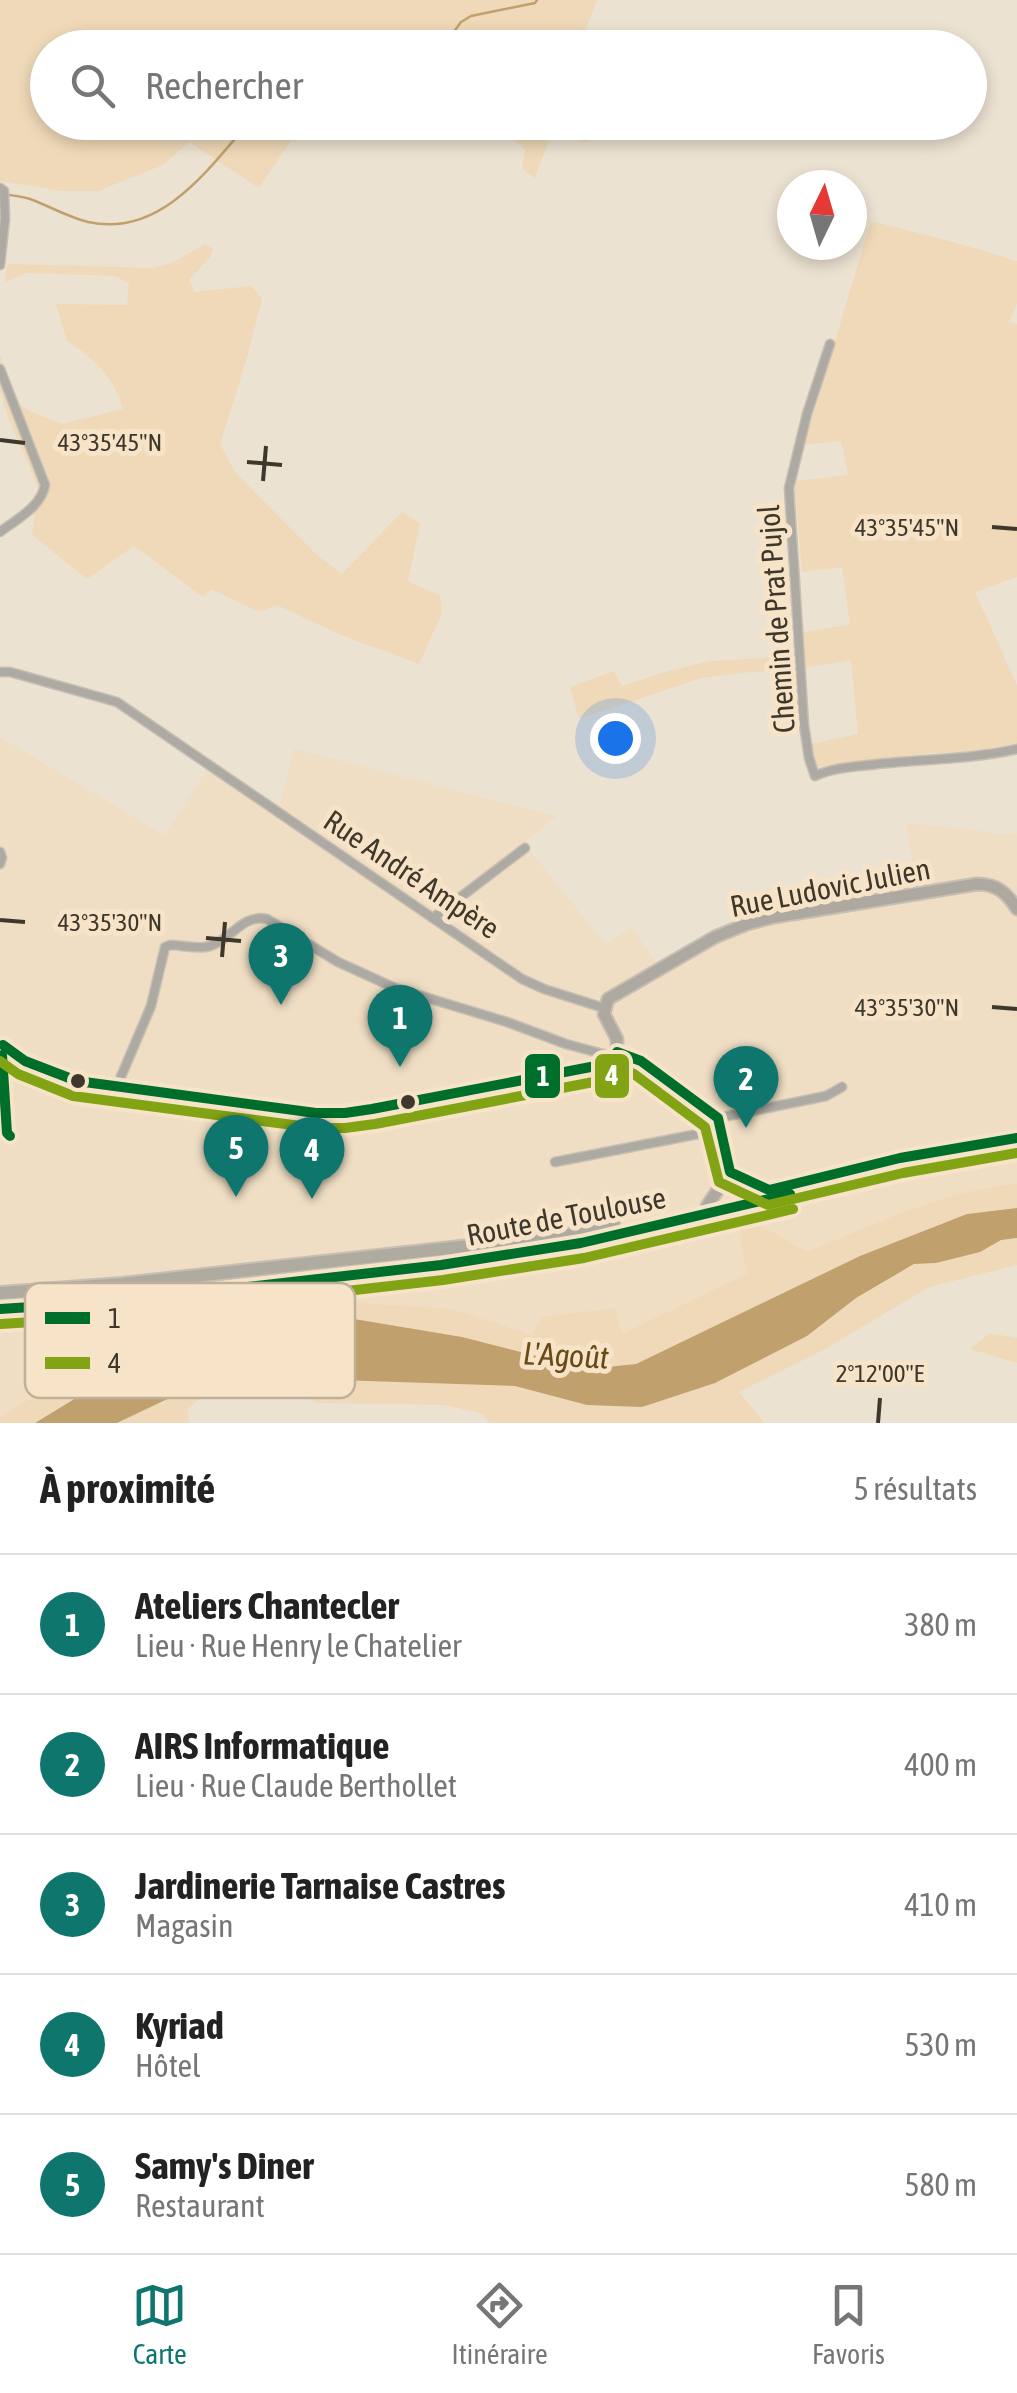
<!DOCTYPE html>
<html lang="fr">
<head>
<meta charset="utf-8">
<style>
	body { margin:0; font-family:"Asap Condensed",sans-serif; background:#f2f2f2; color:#222 }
	.compass { position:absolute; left:777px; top:170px; width:90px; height:90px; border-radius:50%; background:#fff; box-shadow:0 5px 15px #0003; rotate:5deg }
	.you { position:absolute; left:615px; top:738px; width:35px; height:35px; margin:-25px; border:8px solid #fff; border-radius:50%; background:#1a73e8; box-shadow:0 0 0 15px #1a73e833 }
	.badge { display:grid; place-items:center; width:65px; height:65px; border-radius:50%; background:#0f766e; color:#fff; font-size:32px; font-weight:700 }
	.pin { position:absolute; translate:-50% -82px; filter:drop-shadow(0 2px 5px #0008) }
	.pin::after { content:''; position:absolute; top:52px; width:35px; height:30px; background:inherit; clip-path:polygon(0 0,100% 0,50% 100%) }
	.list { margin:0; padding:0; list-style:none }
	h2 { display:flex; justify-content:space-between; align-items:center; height:130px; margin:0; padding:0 40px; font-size:42px }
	h2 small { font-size:32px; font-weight:400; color:#767676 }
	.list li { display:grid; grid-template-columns:65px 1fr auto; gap:30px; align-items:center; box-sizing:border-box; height:140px; padding:0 40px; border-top:2px solid #e0e0e0 }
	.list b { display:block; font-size:38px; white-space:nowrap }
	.list p { margin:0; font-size:32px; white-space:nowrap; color:#767676 }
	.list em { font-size:32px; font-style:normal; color:#767676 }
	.icon { flex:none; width:55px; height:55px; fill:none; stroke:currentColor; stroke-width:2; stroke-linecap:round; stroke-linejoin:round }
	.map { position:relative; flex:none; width:1017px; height:1423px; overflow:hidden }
	.search { position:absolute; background:#fff; box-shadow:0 5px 15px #0003; left:30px; right:30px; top:30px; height:110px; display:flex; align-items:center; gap:25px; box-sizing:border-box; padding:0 35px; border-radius:55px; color:#767676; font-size:38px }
	.sheet { height:830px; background:#fff }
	nav { display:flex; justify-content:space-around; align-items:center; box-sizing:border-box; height:140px; border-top:2px solid #e0e0e0; background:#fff; font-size:28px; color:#767676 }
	nav a { display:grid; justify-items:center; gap:5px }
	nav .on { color:#0f766e }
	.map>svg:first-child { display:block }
	.built { fill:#efdec4 }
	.green { fill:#efd9b8 }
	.water { fill:#c0a06c }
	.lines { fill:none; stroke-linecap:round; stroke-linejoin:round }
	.stream { stroke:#c0a06c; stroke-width:2.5 }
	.minor-casing { stroke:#c8bfb3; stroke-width:11 }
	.secondary-casing { stroke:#c8bfb3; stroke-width:15 }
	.primary-casing { stroke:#c8bfb3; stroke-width:16 }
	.minor { stroke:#adaaa4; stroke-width:8 }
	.secondary { stroke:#ada8a0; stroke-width:11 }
	.primary { stroke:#b0aba1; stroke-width:12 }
	.bus-1-casing { stroke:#f7e4c8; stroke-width:18 }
	.bus-2-casing { stroke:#f7e4c8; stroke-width:18 }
	.bus-1 { stroke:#006e2b; stroke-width:10 }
	.bus-2 { stroke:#82a414; stroke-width:10 }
	.ticks { fill:none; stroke:#3e372c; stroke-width:4 }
	.bus-dot { fill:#3e372c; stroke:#f7e4c8; stroke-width:4 }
	.labels { text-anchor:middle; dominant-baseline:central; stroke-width:10; stroke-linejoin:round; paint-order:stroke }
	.street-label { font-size:30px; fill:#3e372c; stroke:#f7e4c8 }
	.water-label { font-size:32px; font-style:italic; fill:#684a17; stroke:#f7e4c8 }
	.key { fill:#f7e4c8; stroke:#c0b099; stroke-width:2.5 }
	.key-label { font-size:28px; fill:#3e372c }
	.ticks-label { font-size:25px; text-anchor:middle; fill:#3e372c; stroke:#f7e4c8; stroke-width:10; stroke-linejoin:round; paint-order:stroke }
	.line-badge { stroke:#f7e4c8; stroke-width:4 }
	.badge-label { font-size:28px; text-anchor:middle; font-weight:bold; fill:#fff }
</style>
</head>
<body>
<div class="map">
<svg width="1017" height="1423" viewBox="0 0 1017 1423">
	<rect width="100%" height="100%" fill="#ece2d2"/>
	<polygon class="built" points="0,737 164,835 213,760 279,806 294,749 557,816 524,843 605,944 632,928 657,963 710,931 770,909 916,886 906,823 969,829 997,834 1017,833 1017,1199 592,1360 235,1308 0,1419"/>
	<g class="green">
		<polygon points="0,0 597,0 579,47 48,48 48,122 303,123 259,188 189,142 163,165 98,191 60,191 0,181"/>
		<polygon points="496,123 619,123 585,142 551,134 535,178 522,169 525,150"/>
		<polygon points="875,222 953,242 1017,261 1017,303 1009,322 1017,324 1017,577 975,592 1017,685 1017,744 987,752 932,753 817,767 813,760 811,744 858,734 851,660 795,670 751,672 701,678 579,719 570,687 614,671 622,686 669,671 710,661 805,656 803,632 850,625 842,567 802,572 795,491 796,481 848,475 841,441 804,445 870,224"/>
		<path d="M205 244 213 249 211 256 189 280 195 292 251 286 262 299 247 358 220 444 235 472 317 555 342 574 402 512 420 523 408 581 440 596 442 613 419 664 341 635 277 605 259 612 211 589 203 597 134 546 87 579 32 535 38 488 7 414 0 391V354L15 401 29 411 61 424 123 409C114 377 94 358 67 341L56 304 127 305 129 284 116 276 26 273 5 282 7 264 153 268 172 263Z"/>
		<path d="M1017 1184V1208L967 1214 860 1256 636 1364 588 1369 462 1337 337 1316 268 1322 238 1320 219 1327 120 1381 94 1387 35 1423H0V1417L41 1392 204 1305 245 1296 452 1309 532 1335 543 1317 615 1308 622 1334 747 1274 739 1228 758 1224 807 1252C875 1224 943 1191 1017 1184Z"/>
		<polygon points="1017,1238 1017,1265 929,1287 825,1349 739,1392 765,1423 489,1423 483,1414 446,1405 317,1403 296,1392 202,1396 187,1410 190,1423 117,1423 201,1383 307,1379 516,1386 587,1405 807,1336 856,1298 915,1264 936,1263 980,1252 1001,1240"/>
		<polygon points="990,1333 1017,1338 1017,1363 970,1349"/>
	</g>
	<polygon class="water" points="1017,1208 1017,1238 1001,1240 980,1252 936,1263 914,1264 856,1298 807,1336 715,1383 642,1407 587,1405 515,1386 307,1379 201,1383 117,1423 35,1423 94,1387 120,1381 219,1327 238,1320 268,1322 336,1316 462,1337 588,1369 636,1364 860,1256 967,1214"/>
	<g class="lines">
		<g class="stream">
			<polyline points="442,48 461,22 471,16 535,3 537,0"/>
			<path d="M0 194C10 195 21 196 30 199 49 206 68 217 88 222 160 238 208 170 249 122"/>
		</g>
		<g class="minor-casing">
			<g id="minor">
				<polyline points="0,188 4,191 5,219 0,265"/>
				<path d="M830 344 807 414 789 488 804 725 809 758 815 776C832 768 851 767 869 765 919 759 968 760 1017 749"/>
				<path d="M0 369 45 485C41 507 17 519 0 532"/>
				<polyline points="0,672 10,672 117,702 522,979 544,989 604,1008"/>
				<polyline points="0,852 2,858 0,864"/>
				<polyline points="433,918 525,848"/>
				<path d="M117 1086 151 1006 165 947 170 945C183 945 198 950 210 946 232 939 242 914 267 919L338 962 395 988 507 1022 566 1044 603 1054 613 1060"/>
				<polyline points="721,1131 703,1133 718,1118 826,1096 842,1087"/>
				<polyline points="555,1162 703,1133"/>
			</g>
		</g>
		<g class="secondary-casing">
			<g id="secondary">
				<polyline points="3,1045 25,1061 77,1081 316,1113 345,1113 372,1109 601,1065 611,1061 617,1052"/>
				<path d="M617 1052V1039L604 1014 608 999 715 937 747 924 774 917 977 884C997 884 1007 893 1017 909"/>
				<polyline points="617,1052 641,1061 718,1118 730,1172"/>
				<polyline points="0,1061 25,1061"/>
				<polyline points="730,1172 769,1190"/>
				<polyline points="707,1206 730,1172"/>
			</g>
		</g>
		<g class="primary-casing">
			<g id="primary">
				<polyline points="756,1194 900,1158 1017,1138"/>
				<polyline points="0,1293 122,1284 578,1234 614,1226"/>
				<polyline points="0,1309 125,1301 441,1265 581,1243 891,1171 1017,1150"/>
			</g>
		</g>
		<use href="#minor" class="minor"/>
		<use href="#secondary" class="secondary"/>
		<use href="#primary" class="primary"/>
		<g class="bus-1-casing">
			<g id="bus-1">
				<polyline points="3,1045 25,1061 77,1081 316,1113 345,1113 372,1109 601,1065 611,1061 617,1052 641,1061 718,1118 730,1172 769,1190 900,1158 1017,1138"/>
				<polyline points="2,1055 7,1133 10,1136"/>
				<polyline points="0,1309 125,1301 441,1265 581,1243 790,1194"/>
			</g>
		</g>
		<g class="bus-2-casing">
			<g id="bus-2">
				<polyline points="0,1061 18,1074 73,1096 316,1128 345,1128 375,1124 604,1080 623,1070 634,1074 705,1127 719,1182 768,1205 903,1173 1017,1153"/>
				<polyline points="1,1324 127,1316 443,1280 584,1258 793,1209"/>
			</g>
		</g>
		<use href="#bus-1" class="bus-1"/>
		<use href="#bus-2" class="bus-2"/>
	</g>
	<path class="ticks" d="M0 440 25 443M247 462 282 465M263 481 266 446M992 527 1017 529M0 920 25 922M206 938 241 941M222 957 225 922M992 1007 1017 1009M878 1423 880 1398"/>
	<g class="bus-dot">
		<circle cx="78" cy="1081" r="9"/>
		<circle cx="408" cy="1102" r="9"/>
	</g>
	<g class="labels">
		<g class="street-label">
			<text transform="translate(776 619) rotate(-94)">Chemin de Prat Pujol</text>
			<text transform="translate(412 874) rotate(34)">Rue André Ampère</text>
			<text transform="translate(830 887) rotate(-11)">Rue Ludovic Julien</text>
			<text transform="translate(566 1216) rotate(-11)">Route de Toulouse</text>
		</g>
		<g class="water-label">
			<text transform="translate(566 1355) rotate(3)">L'Agoût</text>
		</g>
	</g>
	<rect x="25" y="1283" width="330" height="115" rx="15" class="key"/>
	<rect x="45" y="1312" width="45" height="12" fill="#006e2b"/>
	<rect x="45" y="1357" width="45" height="12" fill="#82a414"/>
	<g class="key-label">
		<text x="108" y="1328">1</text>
		<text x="108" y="1373">4</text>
	</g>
	<g class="ticks-label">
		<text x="110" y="451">43°35'45"N</text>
		<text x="907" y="536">43°35'45"N</text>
		<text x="110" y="931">43°35'30"N</text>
		<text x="907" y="1016">43°35'30"N</text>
		<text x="880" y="1382">2°12'00"E</text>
	</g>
	<g class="line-badge">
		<rect x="593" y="1052" width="38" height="48" rx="10" fill="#82a414"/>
		<rect x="523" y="1052" width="39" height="48" rx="10" fill="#006e2b"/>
	</g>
	<g class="badge-label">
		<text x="612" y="1085">4</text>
		<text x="543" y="1086">1</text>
	</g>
</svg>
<svg class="compass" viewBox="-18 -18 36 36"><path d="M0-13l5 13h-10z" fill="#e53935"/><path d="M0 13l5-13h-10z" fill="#767676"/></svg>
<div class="you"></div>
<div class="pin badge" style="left:400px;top:1067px">1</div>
<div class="pin badge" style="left:746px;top:1128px">2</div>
<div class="pin badge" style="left:281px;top:1005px">3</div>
<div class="pin badge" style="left:312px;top:1199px">4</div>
<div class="pin badge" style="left:236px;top:1197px">5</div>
<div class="search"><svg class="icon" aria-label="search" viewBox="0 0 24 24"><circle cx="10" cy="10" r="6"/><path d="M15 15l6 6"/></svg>Rechercher</div>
</div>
<section class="sheet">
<h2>À proximité<small>5 résultats</small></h2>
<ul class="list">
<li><span class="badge">1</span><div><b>Ateliers Chantecler</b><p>Lieu · Rue Henry le Chatelier</p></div><em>380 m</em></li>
<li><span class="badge">2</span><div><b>AIRS Informatique</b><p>Lieu · Rue Claude Berthollet</p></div><em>400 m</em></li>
<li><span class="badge">3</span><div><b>Jardinerie Tarnaise Castres</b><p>Magasin</p></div><em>410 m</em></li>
<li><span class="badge">4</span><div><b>Kyriad</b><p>Hôtel</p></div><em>530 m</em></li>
<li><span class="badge">5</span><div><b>Samy's Diner</b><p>Restaurant</p></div><em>580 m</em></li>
</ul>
</section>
<nav>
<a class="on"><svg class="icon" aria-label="map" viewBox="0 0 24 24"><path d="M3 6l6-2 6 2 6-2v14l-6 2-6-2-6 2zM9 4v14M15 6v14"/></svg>Carte</a>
<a><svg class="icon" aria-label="directions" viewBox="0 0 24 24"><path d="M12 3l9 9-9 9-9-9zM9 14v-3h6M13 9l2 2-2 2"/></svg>Itinéraire</a>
<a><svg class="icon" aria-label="saved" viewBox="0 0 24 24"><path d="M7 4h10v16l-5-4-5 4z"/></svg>Favoris</a>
</nav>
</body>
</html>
